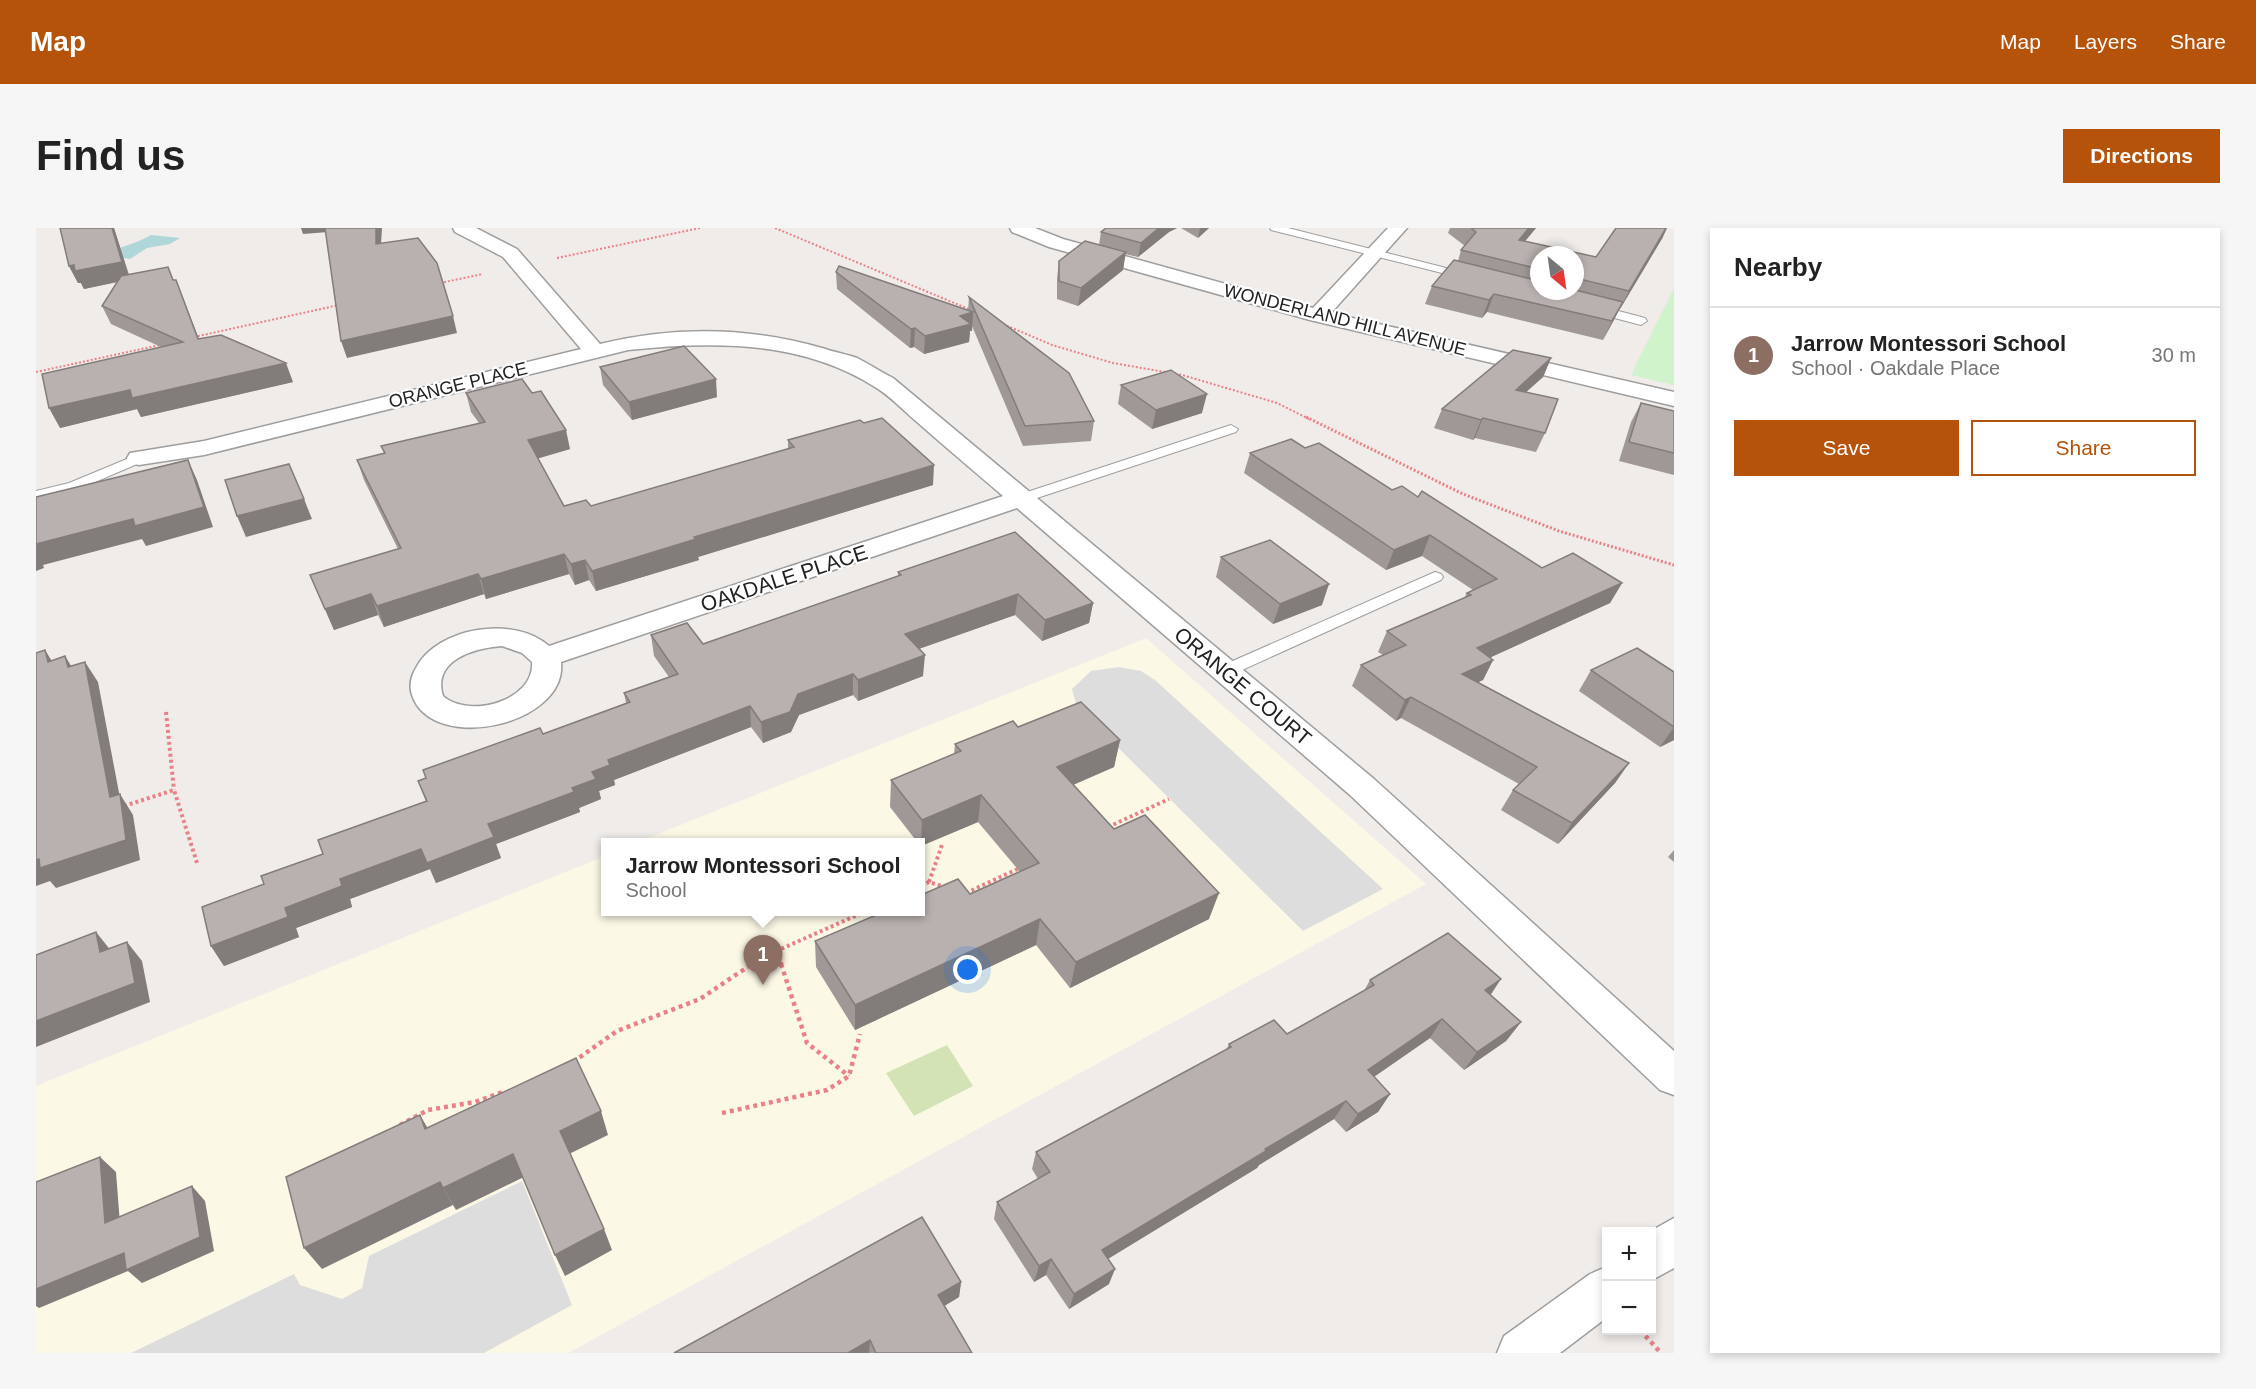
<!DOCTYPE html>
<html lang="en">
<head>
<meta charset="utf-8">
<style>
	body { margin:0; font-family:Helvetica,sans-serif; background:#f6f6f6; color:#222 }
	.controls { position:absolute; right:18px; bottom:18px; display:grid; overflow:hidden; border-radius:0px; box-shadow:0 3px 9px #0003 }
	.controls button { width:54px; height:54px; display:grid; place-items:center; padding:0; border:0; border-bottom:2px solid #e0e0e0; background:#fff; color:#222; font:30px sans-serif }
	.compass { position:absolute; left:1494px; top:18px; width:54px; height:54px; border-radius:50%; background:#fff; box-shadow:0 3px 9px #0003; rotate:151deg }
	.you { position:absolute; left:932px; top:742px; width:21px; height:21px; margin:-15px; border:4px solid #fff; border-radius:50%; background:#1a73e8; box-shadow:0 0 0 9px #1a73e833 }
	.badge { display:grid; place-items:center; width:39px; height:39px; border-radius:50%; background:#b45309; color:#fff; font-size:20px; font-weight:700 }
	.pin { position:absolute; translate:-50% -50px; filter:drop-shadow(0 2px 3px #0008) }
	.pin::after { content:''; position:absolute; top:32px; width:21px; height:18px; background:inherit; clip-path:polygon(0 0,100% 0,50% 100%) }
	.popup { position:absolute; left:565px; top:610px; width:324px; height:78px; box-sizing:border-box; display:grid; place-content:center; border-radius:0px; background:#fff; filter:drop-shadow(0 2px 4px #0005); font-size:20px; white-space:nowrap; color:#767676 }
	.popup b { font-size:22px; color:#222 }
	.popup::after { content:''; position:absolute; left:50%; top:100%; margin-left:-12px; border:12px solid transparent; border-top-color:#fff }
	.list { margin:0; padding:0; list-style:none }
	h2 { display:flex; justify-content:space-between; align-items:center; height:78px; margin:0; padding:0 24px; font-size:26px }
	h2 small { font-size:20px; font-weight:400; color:#767676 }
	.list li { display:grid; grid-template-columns:39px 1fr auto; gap:18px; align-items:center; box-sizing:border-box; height:96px; padding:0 24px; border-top:2px solid #e0e0e0 }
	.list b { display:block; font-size:22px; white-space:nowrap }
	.list p { margin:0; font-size:20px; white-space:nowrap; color:#767676 }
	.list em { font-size:20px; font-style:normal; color:#767676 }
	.actions { display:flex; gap:12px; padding:18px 24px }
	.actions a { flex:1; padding:14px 0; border:2px solid #b45309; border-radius:0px; text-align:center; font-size:21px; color:#b45309 }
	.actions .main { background:#b45309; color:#fff }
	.map { position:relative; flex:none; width:1638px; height:1125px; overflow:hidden; border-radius:0px }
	header { display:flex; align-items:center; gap:36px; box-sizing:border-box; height:84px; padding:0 30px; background:#b45309; color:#fff }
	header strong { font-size:28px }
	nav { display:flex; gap:33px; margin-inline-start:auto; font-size:21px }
	.intro { display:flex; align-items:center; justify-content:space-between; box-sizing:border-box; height:144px; padding:0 36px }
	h1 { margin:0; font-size:42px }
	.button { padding:15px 27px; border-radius:0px; background:#b45309; color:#fff; font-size:21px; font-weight:700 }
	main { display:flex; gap:36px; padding:0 36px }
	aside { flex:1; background:#fff; border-radius:0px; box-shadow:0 3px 9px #0003 }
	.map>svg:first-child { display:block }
	.education { fill:#fbf8e6 }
	.grass { fill:#d4e3b5 }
	.park { fill:#d0f3cc }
	.parking { fill:#ddd }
	.water { fill:#afd6d8 }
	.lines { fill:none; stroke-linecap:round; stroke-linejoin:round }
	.service-casing { stroke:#9e9e9e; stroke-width:2 }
	.minor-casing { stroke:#9e9e9e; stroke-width:3 }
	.path-far3 { stroke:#e98188; stroke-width:2; stroke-dasharray:2 2; stroke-linecap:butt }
	.path-far2 { stroke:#e98188; stroke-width:3; stroke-dasharray:2 2; stroke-linecap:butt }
	.path-far1 { stroke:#e98188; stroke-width:4; stroke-dasharray:3 3; stroke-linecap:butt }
	.path { stroke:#e98188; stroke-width:4.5; stroke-dasharray:4 4; stroke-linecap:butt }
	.service { fill:#fff; fill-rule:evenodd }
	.minor { fill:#fff; fill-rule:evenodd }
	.wall { fill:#9f9896; fill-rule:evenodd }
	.shaded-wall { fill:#827c7a }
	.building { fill:#b9b1af; stroke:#827c7a; stroke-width:1.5 }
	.labels { text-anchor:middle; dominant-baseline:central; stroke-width:4.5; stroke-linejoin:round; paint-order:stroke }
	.far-street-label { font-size:18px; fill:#212121; stroke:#fff }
	.street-label { font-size:21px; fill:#212121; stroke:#fff }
</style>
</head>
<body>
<header>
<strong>Map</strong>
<nav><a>Map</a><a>Layers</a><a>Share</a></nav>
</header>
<div class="intro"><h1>Find us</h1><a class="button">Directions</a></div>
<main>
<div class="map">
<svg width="1638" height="1125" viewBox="0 0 1638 1125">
	<rect width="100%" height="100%" fill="#f0ece9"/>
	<polygon class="education" points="1110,410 1390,656 532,1125 0,1125 0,858 569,628 570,684 885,684 885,614 602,614"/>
	<polygon class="grass" points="911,817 937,858 878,888 850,845"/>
	<polygon class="park" points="1638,60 1638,157 1595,147"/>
	<g class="parking">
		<polygon points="1083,439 1105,443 1119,452 1347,661 1267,703 1041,479 1036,461 1055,443"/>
		<polygon points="486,953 536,1077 448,1125 95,1125 258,1046 264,1057 306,1071 326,1060 333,1028"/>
	</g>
	<path class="water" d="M115 7 144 10 134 16 111 20 94 31 69 27C84 18 100 16 115 7Z"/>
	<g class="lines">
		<g class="service-casing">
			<g id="service">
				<polygon points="1234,0 1252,0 1438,47 1440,49 1434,52 1235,2"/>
				<polygon points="1556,76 1609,90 1611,93 1605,97 1552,83 1550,80"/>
				<polygon points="1195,197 1202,201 1200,204 992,273 987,275 979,270 982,267"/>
				<polygon points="103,226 108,227 110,230 108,233 43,261 0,271 0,263 33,255"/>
				<polygon points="1399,344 1405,346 1407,349 1405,352 1195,447 1183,447 1180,443 1183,439"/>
			</g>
		</g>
		<g class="minor-casing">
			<g id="minor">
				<path d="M417 0H440L481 21 564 116C638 98 713 99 786 120 797 124 810 126 821 130 833 136 845 144 857 150L1338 551 1638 823V867L1624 862 1314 567 981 280 525 434C532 497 396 527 376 467 373 458 375 448 380 440 401 399 479 387 513 418L967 268C938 243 909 219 881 194 867 182 854 168 839 159 765 112 676 113 592 122L168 227 103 237 94 235 91 230 94 225 168 213 545 121 467 29 419 4ZM466 418 486 425 496 434C499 473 433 491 407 468 396 432 438 420 466 418Z"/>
				<polygon points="974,0 999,0 1027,11 1277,80 1352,0 1371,0 1295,85 1638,164 1638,178 1274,92 1013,19 976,4"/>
				<polygon points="1638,990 1638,1040 1616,1052 1616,1004 1613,1004"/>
				<polygon points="1570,1039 1570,1090 1524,1125 1461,1125 1468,1108 1554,1046"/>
			</g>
		</g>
		<g class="path-far3">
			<polyline points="739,0 935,82"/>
			<polyline points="521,30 664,0"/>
			<polyline points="404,55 447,46"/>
			<polyline points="967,96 1016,117 1077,135 1146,147 1241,175 1273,191"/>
			<polyline points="158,109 303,77"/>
			<polyline points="0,144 124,117"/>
		</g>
		<polyline class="path-far2" points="1270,189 1427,266 1523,303 1638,337"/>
		<g class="path-far1">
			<polyline points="130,484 138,562"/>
			<polyline points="88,578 138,562 161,635"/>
			<polyline points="1072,599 1133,571"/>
			<polyline points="893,654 906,617"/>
			<polyline points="885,658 893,654 909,659"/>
			<polyline points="930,665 986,639"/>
			<polyline points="741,723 746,738"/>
			<polyline points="714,738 727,729 828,684"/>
		</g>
		<g class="path">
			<polyline points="745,736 771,815 813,848"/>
			<polyline points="537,834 581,803 664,771 716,736"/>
			<polyline points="686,885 791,862 813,848 824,806"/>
			<polyline points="364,897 392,882 439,874 467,864"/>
			<polyline points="1604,1102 1625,1125"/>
		</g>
		<use href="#service" class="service"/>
		<use href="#minor" class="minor"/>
	</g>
	<g class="wall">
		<polygon points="24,0 78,0 93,47 140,52 163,111 257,154 105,189 101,181 24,200 125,119 75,96 66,78 82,54 48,61 45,55 42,55 33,38"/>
		<polygon points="1070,0 1141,0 1133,4 1102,29 1089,26 1087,42 1042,78 1021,71 1021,51 1023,33 1063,17 1065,4"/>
		<polygon points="1145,0 1173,0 1162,10"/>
		<path d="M1414 0H1500L1489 13 1560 29 1627 9 1584 81H1583L1567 112 1451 84 1446 90 1389 76 1396 58 1422 33 1425 22 1429 18 1412 5ZM1503 27H1539V63H1503Z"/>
		<polygon points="800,44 932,83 933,69 1058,193 1055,213 987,218 936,98 936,103 934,103 933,114 888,126 878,119 874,120 801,61"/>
		<polygon points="1515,130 1507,149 1490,164 1509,205 1500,224 1439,210 1437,212 1398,200 1406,181"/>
		<polygon points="564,139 681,169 596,192 567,157"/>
		<polygon points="1085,157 1166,185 1116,201 1082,176"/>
		<polygon points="430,165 534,221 502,230 528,278 555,278 752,221 752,212 897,257 662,329 663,332 560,363 553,352 539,357 533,346 450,371 448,366 348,399 342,387 298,402 274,347 362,321 328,252 321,232 348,225 345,218 443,195 435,184"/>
		<polygon points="1605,175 1638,183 1638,247 1583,233 1595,194"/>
		<polygon points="1269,220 1356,262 1382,269 1506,340 1586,355 1574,375 1455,429 1457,432 1447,452 1442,454 1593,535 1579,555 1522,616 1465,582 1477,562 1483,556 1365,490 1360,493 1316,458 1325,437 1347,427 1342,424 1351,403 1428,370 1431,365 1437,362 1386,328 1350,342 1208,245 1214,225"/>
		<polygon points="1185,329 1286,377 1237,396 1180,349"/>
		<polygon points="862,344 1057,375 1053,395 1006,413 979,387 883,421 887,448 822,473 817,467 763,487 755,504 727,515 715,499 578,552 579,557 563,563 565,571 543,580 544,584 460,616 465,630 400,655 394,641 314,671 316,679 260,700 263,709 188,738 175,718 228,656 390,574 382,553 590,475 588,465 633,449 618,428 615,407 667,416 862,348"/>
		<polygon points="1555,442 1638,444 1638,512 1624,519 1543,463"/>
		<polygon points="982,499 1084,512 1078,539 1037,557 1078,601 1173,691 1034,760 1000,717 819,802 780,739 779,713 934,666 984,644 942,594 885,618 885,615 882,615 854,579 855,552 918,526 919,516"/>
		<polygon points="1638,622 1638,634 1632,629"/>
		<polygon points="1334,752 1454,767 1485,794 1470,813 1428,842 1394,810 1338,849 1354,866 1342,884 1310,904 1298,891 1223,937 1221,940 1072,1031 1073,1056 1033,1081 1010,1047 998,1054 958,991 961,974 1002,951 996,941 1000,924 1190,822 1193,816 1251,806 1328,763"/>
		<polygon points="925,1054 923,1069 908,1078 936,1125 638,1125"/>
	</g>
	<g class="shaded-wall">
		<polygon points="76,0 78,0 94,51 48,61 45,55 42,55 33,38"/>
		<polygon points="265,0 291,0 292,4 267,6"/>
		<polygon points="340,0 346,0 344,33 340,16"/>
		<polygon points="1123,0 1141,0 1133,4 1102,29 1105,15"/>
		<polygon points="1164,0 1173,0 1162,10"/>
		<polygon points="1493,0 1500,0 1476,29 1483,12"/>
		<polygon points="1630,0 1631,0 1627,9 1584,81 1593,63"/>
		<polygon points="1090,24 1087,42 1042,78 1045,60"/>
		<polygon points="140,52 147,70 170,130 162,111"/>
		<polygon points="1458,66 1451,84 1446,90 1453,72"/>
		<polygon points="1587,74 1578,92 1567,112 1576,93"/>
		<polygon points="937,84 936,103 934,103 933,114 888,126 889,108 924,88"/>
		<polygon points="417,88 421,105 311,130 305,113"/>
		<polygon points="879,100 878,119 874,120 875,101"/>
		<polygon points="1515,130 1507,149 1471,181 1480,162"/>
		<polygon points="250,135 257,154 105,189 101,181 24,200 13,180 94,162"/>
		<polygon points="680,151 681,169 596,192 593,174"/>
		<polygon points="1171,166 1166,185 1116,201 1120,182"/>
		<polygon points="1447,190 1439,210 1437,212 1445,192"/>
		<polygon points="530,202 534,221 497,232 492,212"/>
		<polygon points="152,232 161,252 177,299 110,318 106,311 7,337 8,340 0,343 0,316"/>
		<polygon points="898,237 897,257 662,329 663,332 560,363 556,343 658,309"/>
		<polygon points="268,271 276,291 210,309 201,288"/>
		<polygon points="1394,307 1386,328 1350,342 1358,322"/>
		<polygon points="528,326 533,346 450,371 445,351"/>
		<polygon points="549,332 553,352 539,357 535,336"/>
		<polygon points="442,346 448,366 348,399 341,378"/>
		<polygon points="1586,355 1574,375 1431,440 1441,420"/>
		<polygon points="1293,356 1286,377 1237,396 1244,376"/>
		<polygon points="335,366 342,387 298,402 289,381"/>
		<polygon points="982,366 979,387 868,426 869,406"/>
		<polygon points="1057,375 1053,395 1006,413 1009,392"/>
		<polygon points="9,422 22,443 12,434"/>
		<polygon points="889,427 887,448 822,473 822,452"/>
		<polygon points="29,428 42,449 32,439"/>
		<polygon points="1457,432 1447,452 1416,466 1426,446"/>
		<polygon points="49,434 62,454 84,570 84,566 97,587 104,632 20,660 14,653 0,658 0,632 74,569"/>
		<polygon points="817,446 817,467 763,487 755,504 727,515 725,494 762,466"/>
		<polygon points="1375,469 1365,490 1360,493 1369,472"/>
		<polygon points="714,478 715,499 578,552 579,557 563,563 565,571 543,580 544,584 460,616 465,630 400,655 394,641 314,671 316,679 260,700 263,709 188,738 175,718 304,651 452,596 556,544 572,532"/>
		<polygon points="1638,499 1638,512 1624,519"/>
		<polygon points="1084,512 1078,539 1016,566 1021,539"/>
		<polygon points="1593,535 1579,555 1522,616 1536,595"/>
		<polygon points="945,567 942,594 885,618 886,592"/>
		<polygon points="1183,665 1173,691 1034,760 1040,734"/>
		<polygon points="1004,691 1000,717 819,802 819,777"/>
		<polygon points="60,704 76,724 64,724"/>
		<polygon points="91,714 106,733 114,774 0,819 0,793"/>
		<polygon points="1465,751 1452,771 1449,762"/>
		<polygon points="1406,791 1394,810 1320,861 1332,842"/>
		<polygon points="1485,794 1470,813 1428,842 1441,824"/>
		<polygon points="1354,866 1342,884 1310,904 1322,886"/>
		<polygon points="1310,873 1298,891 1223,937 1221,940 1060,1038 1066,1022 1229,921"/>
		<polygon points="565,883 572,907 533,926 524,903"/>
		<polygon points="384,887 398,911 389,901"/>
		<polygon points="477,926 488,949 420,982 407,960"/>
		<polygon points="64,929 80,944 85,1009 69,995"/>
		<polygon points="404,954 417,977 286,1041 268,1020"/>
		<polygon points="156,958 169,973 178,1023 106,1055 92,1043 3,1080 0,1078 0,1061 88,1025"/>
		<polygon points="568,1001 576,1022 529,1048 519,1027"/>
		<polygon points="1015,1031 1010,1047 998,1054 1003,1038"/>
		<polygon points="1079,1041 1073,1056 1033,1081 1038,1066"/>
		<polygon points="925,1054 923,1069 900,1083 902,1067"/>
		<polygon points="834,1112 833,1125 812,1125"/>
	</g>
	<g class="building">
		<polygon points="24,0 76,0 86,34 39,43 38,37 33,38"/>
		<polygon points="289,0 340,0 340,16 382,10 401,35 417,88 305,113"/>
		<polygon points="1070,0 1123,0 1105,15 1065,4"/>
		<polygon points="1435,0 1493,0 1483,12 1560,29 1580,0 1630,0 1593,63 1539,50 1539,27 1503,27 1503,41 1425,22 1440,4"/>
		<polygon points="1049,13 1090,24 1045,60 1023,53 1023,33"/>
		<polygon points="1418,32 1503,53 1503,63 1539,63 1539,62 1587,74 1576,93 1458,66 1453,72 1396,58"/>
		<polygon points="803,38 937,84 924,88 935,96 889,108 879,100 875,101 800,44"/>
		<polygon points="132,39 137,52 140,52 162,111 185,107 250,135 96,170 94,162 13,180 6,146 147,114 66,78 85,48"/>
		<polygon points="933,69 1033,145 1058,193 989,198"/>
		<polygon points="648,118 680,151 593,174 564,139"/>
		<polygon points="1477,122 1515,130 1480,162 1522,171 1509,205 1447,190 1445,192 1406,181"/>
		<polygon points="1135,142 1171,166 1120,182 1085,157"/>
		<polygon points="486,151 496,165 505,163 530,202 492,212 528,278 550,272 555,278 758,219 752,212 824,192 828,195 846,190 898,237 658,309 660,311 556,343 549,332 535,336 528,326 445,351 442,346 341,378 335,366 289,381 274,347 365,320 321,232 349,225 345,218 449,194 430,165"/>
		<polygon points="1605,175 1638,183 1638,225 1593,214"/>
		<polygon points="1255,211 1269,220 1283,215 1356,262 1366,258 1382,269 1386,263 1506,340 1537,325 1586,355 1441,420 1457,432 1426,446 1593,535 1536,595 1477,562 1501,539 1375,469 1369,472 1325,437 1370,417 1351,403 1435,367 1431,365 1461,351 1394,307 1358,322 1214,225"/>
		<polygon points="152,232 168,279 99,298 97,291 0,316 0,269"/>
		<polygon points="253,236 268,271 201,288 189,252"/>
		<polygon points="979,304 1057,375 1009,392 982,366 869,406 889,427 822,452 817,446 762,466 754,484 725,494 714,478 572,532 574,537 556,544 560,551 536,560 538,564 452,596 458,609 391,635 385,621 304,651 306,658 249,680 252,689 175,718 166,679 228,656 225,648 287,626 282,612 391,573 382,553 390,550 387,542 504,500 507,506 594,474 588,465 642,446 615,407 651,395 667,416 865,347 862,344"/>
		<polygon points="1234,312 1293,356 1244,376 1185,329"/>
		<polygon points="1601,420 1638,444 1638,499 1555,442"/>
		<polygon points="9,422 12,434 29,428 32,439 49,434 74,569 84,566 90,612 4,640 3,631 0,632 0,425"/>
		<polygon points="1045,474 1084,512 1021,539 1078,601 1109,587 1183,665 1040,734 1004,691 819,777 779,713 847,684 885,684 885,667 922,651 934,666 1003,635 945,567 886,592 855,552 925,523 919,516 977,493 982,499"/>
		<polygon points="60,704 64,724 91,714 99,755 0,793 0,727"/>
		<polygon points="1412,705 1465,751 1449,762 1485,794 1441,824 1406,791 1332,842 1354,866 1322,886 1310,873 1229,921 1230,923 1066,1022 1079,1041 1038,1066 1015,1031 1003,1038 961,974 1014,944 1000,924 1195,819 1193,816 1238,792 1251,806 1338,757 1334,752"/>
		<polygon points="540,830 565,883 524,903 568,1001 519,1027 477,926 407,960 404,954 268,1020 250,949 384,887 389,901"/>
		<polygon points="64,929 69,995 156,958 164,1009 90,1042 88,1025 0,1061 0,954"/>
		<polygon points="886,989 925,1054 902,1067 936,1125 840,1125 834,1112 812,1125 638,1125"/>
	</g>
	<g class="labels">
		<g class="far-street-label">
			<text transform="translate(1309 92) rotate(14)">WONDERLAND HILL AVENUE</text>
			<text transform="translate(422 157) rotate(-14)">ORANGE PLACE</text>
		</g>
		<g class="street-label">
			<text transform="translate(748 350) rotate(-18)">OAKDALE PLACE</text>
			<text transform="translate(1207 458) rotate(40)">ORANGE COURT</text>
		</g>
	</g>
</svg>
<div class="controls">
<button>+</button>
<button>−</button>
</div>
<svg class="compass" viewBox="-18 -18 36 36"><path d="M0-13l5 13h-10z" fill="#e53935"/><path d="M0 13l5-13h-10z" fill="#767676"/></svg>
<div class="you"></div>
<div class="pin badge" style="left:727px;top:757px;background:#8d6e63">1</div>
<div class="popup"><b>Jarrow Montessori School</b>School</div>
</div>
<aside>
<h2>Nearby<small></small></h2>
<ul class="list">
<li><span class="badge" style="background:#8d6e63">1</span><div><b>Jarrow Montessori School</b><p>School · Oakdale Place</p></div><em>30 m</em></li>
</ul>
<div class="actions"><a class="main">Save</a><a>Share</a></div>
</aside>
</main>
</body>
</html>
